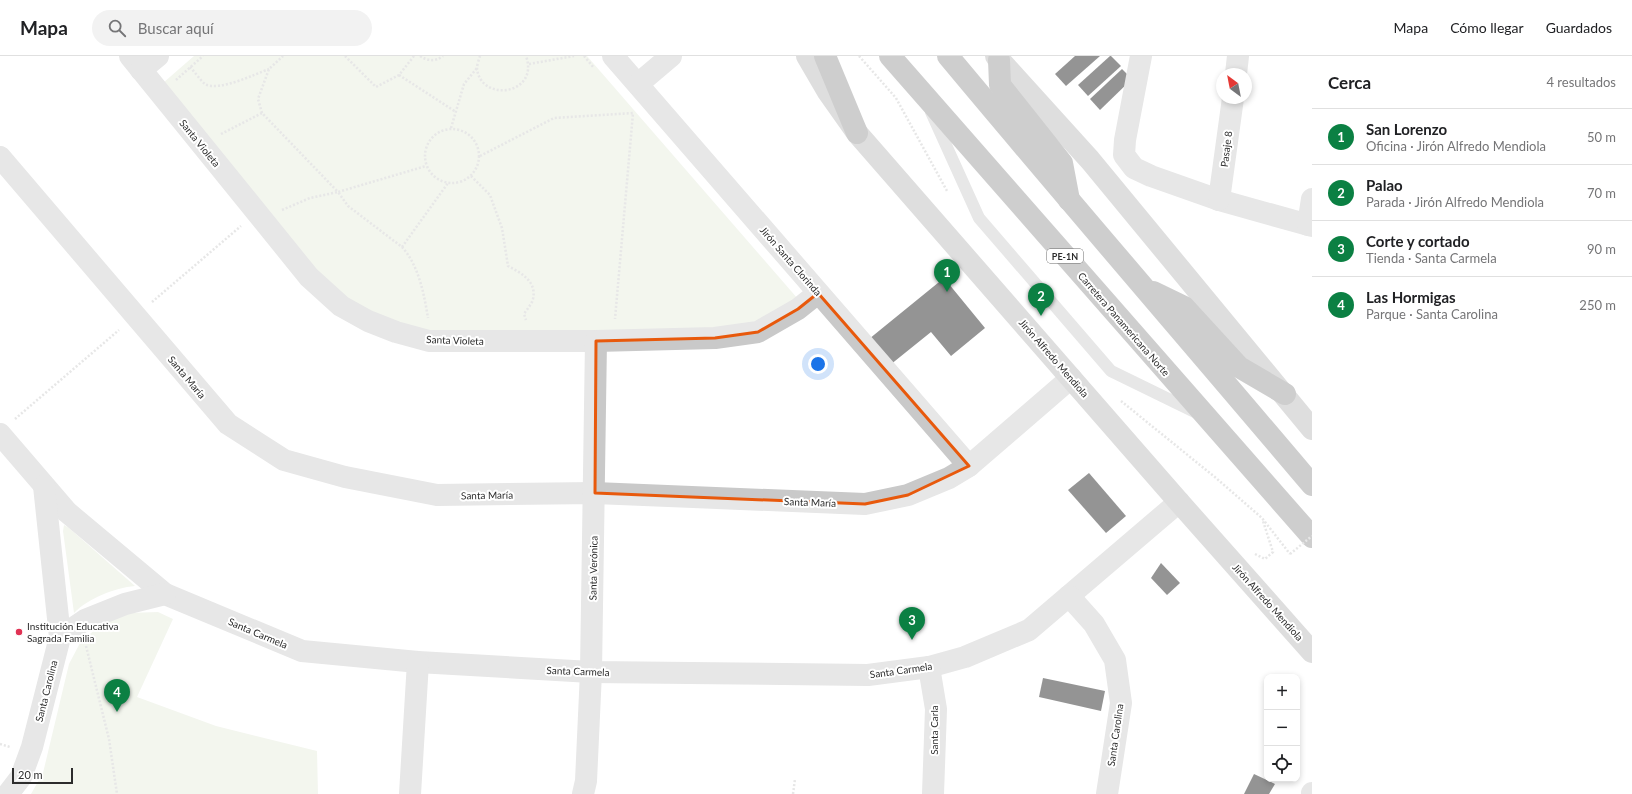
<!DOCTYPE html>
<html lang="es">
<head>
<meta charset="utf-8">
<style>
	body { margin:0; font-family:Lato,sans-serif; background:#f2f2f2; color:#202124 }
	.controls { position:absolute; right:12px; bottom:12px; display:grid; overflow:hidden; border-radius:8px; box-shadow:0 2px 6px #0003 }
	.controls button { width:36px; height:36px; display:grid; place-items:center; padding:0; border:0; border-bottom:1px solid #e0e0e0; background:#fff; color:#202124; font:20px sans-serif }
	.compass { position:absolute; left:1216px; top:12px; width:36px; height:36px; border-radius:50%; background:#fff; box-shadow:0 2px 6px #0003; rotate:328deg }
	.scale { position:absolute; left:12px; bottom:10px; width:61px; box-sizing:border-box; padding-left:4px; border:2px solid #2c2c2c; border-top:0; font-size:11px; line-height:14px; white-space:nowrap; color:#2c2c2c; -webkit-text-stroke:3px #fff; paint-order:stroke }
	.you { position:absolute; left:818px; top:308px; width:14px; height:14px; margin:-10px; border:3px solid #fff; border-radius:50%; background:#1a73e8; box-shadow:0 0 0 6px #1a73e833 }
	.badge { display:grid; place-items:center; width:26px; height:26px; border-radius:50%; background:#0b8043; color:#fff; font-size:13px; font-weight:700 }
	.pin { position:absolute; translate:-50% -33px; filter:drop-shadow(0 1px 2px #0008) }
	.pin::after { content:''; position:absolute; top:21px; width:14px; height:12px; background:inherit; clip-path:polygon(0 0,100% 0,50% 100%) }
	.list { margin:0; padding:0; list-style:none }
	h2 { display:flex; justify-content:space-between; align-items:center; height:52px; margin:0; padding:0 16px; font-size:17px }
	h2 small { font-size:13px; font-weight:400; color:#757577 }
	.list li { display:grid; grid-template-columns:26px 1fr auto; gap:12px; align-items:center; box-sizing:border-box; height:56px; padding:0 16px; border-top:1px solid #e0e0e0 }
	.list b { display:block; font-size:15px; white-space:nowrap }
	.list p { margin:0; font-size:13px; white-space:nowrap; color:#757577 }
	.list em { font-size:13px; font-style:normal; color:#757577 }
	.icon { flex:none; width:22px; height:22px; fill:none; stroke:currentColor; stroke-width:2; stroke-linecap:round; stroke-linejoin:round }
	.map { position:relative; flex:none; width:1312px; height:738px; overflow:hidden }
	header { display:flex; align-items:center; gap:24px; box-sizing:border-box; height:56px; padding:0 20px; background:#fff; border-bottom:1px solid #e0e0e0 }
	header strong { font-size:19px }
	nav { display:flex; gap:22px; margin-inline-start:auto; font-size:14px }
	.search { width:280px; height:36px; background:#f2f2f2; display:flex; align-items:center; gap:10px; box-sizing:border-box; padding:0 14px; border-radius:22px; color:#757577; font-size:15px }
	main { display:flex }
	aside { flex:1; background:#fff }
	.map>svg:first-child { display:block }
	.green { fill:#e4eada }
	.building { fill:#131313 }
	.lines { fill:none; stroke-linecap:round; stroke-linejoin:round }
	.path { stroke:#c9c9c9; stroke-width:2.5; stroke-dasharray:2 2; stroke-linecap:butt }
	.service { stroke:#c9c9c9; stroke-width:12 }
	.minor { stroke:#c9c9c9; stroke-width:22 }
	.tertiary { stroke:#c9c9c9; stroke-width:22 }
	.secondary { stroke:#b6b6b6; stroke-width:22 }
	.motorway { stroke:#939393; stroke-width:22 }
	.path-bridge { stroke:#c9c9c9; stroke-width:2.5; stroke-dasharray:2 2; stroke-linecap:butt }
	.marked { fill:none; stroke:#e8590c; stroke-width:3; stroke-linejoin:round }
	.poi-dot { fill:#e03254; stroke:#fff; stroke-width:1.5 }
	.labels { text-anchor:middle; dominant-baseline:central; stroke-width:4; stroke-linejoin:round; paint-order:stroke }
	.shield { fill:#fff; stroke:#6b6b6b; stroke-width:1 }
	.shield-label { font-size:9px; font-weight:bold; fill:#2c2c2c }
	.street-label { font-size:10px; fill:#2c2c2c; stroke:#fff }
	.poi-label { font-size:10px; fill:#2c2c2c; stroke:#fff; text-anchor:start }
</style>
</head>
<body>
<header>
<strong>Mapa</strong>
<div class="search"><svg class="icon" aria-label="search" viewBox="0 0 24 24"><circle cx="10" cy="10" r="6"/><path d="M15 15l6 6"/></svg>Buscar aquí</div>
<nav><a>Mapa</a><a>Cómo llegar</a><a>Guardados</a></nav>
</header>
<main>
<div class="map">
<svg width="1312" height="738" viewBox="0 0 1312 738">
	<rect width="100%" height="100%" fill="#fff"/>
	<g class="green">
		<polygon points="194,0 587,0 798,243 753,270 708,277 429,277 350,249 316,218 163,27"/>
		<path d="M64 469 69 472 135 530C114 532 89 542 74 557L63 475Z"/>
		<polygon points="158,556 173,563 137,641 216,670 317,695 318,738 31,738 43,717 69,608 80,587 100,569 128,557"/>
	</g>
	<g class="building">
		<polygon points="1075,0 1100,0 1066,30 1055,18"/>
		<polygon points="1110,0 1111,0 1121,10 1088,40 1078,29"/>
		<polygon points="1122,13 1132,23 1100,54 1090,43"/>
		<polygon points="944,222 985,272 951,300 931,276 890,309 869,283"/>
		<polygon points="1089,417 1126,460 1106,477 1068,434"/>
		<polygon points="1161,507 1180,527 1167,539 1151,522"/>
		<polygon points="1043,622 1105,635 1101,655 1039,641"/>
		<polygon points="1254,718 1275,728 1269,738 1244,738"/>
	</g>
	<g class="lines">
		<g class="path">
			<polyline points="345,0 376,31 399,19 414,0"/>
			<path d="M420 0C428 5 435 6 443 0"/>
			<path d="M480 0C479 3 477 9 477 12 480 47 540 39 526 0"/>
			<polyline points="584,0 594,12"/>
			<polyline points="859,0 896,42 947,135"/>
			<polyline points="529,8 574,0"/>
			<path d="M190 11C195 16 200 24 205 28 219 36 255 18 269 13"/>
			<polyline points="399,19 456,56"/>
			<polyline points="176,24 203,0"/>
			<polyline points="262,57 258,43 269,13 283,0"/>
			<polyline points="451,72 464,28 477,12"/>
			<circle cx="452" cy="100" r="27"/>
			<polyline points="221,78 262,57 338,136 426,110"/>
			<polyline points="480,100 554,62 633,57 615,263"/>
			<path d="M471 120 490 139 502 172 508 210C521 217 537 225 533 243 532 248 527 253 524 258L526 264"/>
			<path d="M282 154 310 142 338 136 348 150 402 191C419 210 424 238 428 262"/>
			<polyline points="402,191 448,127"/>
			<polyline points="152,246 241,170"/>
			<polyline points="1121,345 1216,422 1262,462 1290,498"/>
			<polyline points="15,363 119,274"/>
			<polyline points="1255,498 1265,503 1273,496 1263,465"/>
			<polyline points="86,590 109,683 117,738"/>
			<polyline points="0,688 10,691"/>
			<polyline points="793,738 795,723"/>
		</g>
		<polyline class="service" points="931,56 979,162 1111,315 1197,357"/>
		<g class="minor">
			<polyline points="130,0 309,221 341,250 368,265 396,276 429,285 596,285 715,282 758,276 798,253 818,237"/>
			<polyline points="613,0 969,410"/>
			<polyline points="1141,0 1125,84 1124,99 1134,112 1151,120 1219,144 1312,170"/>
			<polyline points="141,14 158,0"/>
			<polyline points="1236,18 1238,0"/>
			<polyline points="638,28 671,0"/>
			<polyline points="0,101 228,368 284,404 345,421 437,439 595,437 865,448 908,439 949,422 969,410 1071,322"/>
			<polyline points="1219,144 1233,42"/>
			<polyline points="1308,169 1312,143"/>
			<polyline points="0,378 67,456 165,538 302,595 418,606 591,616 868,619 929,611 965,601 1029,574 1179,446"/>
			<polyline points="1069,540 1094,568 1115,604 1121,647 1107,738"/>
			<polyline points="60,581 85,564 125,548 165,538"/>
			<polyline points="929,611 936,653 933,738"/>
			<polyline points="8,738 21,721 32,691 60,581 44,430"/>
			<polyline points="410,738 418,606"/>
			<polyline points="583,738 586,725 591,616 596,285"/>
		</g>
		<polyline class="tertiary" points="1312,738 1312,737"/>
		<g class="secondary">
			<polyline points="807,0 828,36 857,77 1179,446 1312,596"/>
			<polyline points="996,0 1090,104 1312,373"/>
		</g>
		<g class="motorway">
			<polyline points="825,0 857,77"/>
			<polyline points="890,0 1312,481"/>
			<path d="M948 0C1068 144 1191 286 1312 429"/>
			<polyline points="999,4 1000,29 1062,107 1069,144"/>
			<polyline points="1153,236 1184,251 1239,311 1285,338"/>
		</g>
		<polyline class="path-bridge" points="1290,498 1312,480"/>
	</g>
	<path d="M0 0H1312V738H0ZM818 237 969 410 908 439 865 448 595 437 596 285 715 282 758 276 798 253Z" fill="#fff" fill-opacity=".55" fill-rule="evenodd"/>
	<path class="marked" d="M818 237 969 410 908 439 865 448 595 437 596 285 715 282 758 276 798 253Z"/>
	<circle class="poi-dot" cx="19" cy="576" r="4"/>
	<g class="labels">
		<rect class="shield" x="1047" y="193" width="36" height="14" rx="3"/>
		<g class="shield-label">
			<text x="1065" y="200">PE-1N</text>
		</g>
		<g class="street-label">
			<text transform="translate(200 87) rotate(51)">Santa Violeta</text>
			<text transform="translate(1226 93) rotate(-83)">Pasaje 8</text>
			<text transform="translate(791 205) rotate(49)">Jirón Santa Clorinda</text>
			<text transform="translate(1124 268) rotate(49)">Carretera Panamericana Norte</text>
			<text transform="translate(455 284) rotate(2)">Santa Violeta</text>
			<text transform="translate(1054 302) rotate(49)">Jirón Alfredo Mendiola</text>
			<text transform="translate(187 321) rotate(50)">Santa María</text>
			<text transform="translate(487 439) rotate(-1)">Santa María</text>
			<text transform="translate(810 446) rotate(2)">Santa María</text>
			<text transform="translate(593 512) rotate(-89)">Santa Verónica</text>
			<text transform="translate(1268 546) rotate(48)">Jirón Alfredo Mendiola</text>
			<text transform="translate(258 577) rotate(23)">Santa Carmela</text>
			<text transform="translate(901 614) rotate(-8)">Santa Carmela</text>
			<text transform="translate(578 615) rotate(2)">Santa Carmela</text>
			<text transform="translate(46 635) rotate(-76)">Santa Carolina</text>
			<text transform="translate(934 674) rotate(-90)">Santa Carla</text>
			<text transform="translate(1115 679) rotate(-82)">Santa Carolina</text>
		</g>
		<g class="poi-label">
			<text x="27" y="570">Institución Educativa<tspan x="27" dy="12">Sagrada Familia</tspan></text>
		</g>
	</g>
</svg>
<div class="controls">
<button>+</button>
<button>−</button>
<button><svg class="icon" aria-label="locate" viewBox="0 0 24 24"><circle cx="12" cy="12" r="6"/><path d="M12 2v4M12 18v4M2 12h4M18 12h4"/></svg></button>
</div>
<svg class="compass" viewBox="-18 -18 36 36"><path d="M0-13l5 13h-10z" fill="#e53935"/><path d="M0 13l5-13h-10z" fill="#757577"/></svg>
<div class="scale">20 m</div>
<div class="you"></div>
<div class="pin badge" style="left:947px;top:236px">1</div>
<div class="pin badge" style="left:1041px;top:260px">2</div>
<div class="pin badge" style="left:912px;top:584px">3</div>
<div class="pin badge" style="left:117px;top:656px">4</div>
</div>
<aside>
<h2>Cerca<small>4 resultados</small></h2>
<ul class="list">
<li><span class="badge">1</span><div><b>San Lorenzo</b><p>Oficina · Jirón Alfredo Mendiola</p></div><em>50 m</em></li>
<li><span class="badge">2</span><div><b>Palao</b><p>Parada · Jirón Alfredo Mendiola</p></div><em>70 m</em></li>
<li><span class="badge">3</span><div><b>Corte y cortado</b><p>Tienda · Santa Carmela</p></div><em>90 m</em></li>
<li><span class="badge">4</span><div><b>Las Hormigas</b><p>Parque · Santa Carolina</p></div><em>250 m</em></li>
</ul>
</aside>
</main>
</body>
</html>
